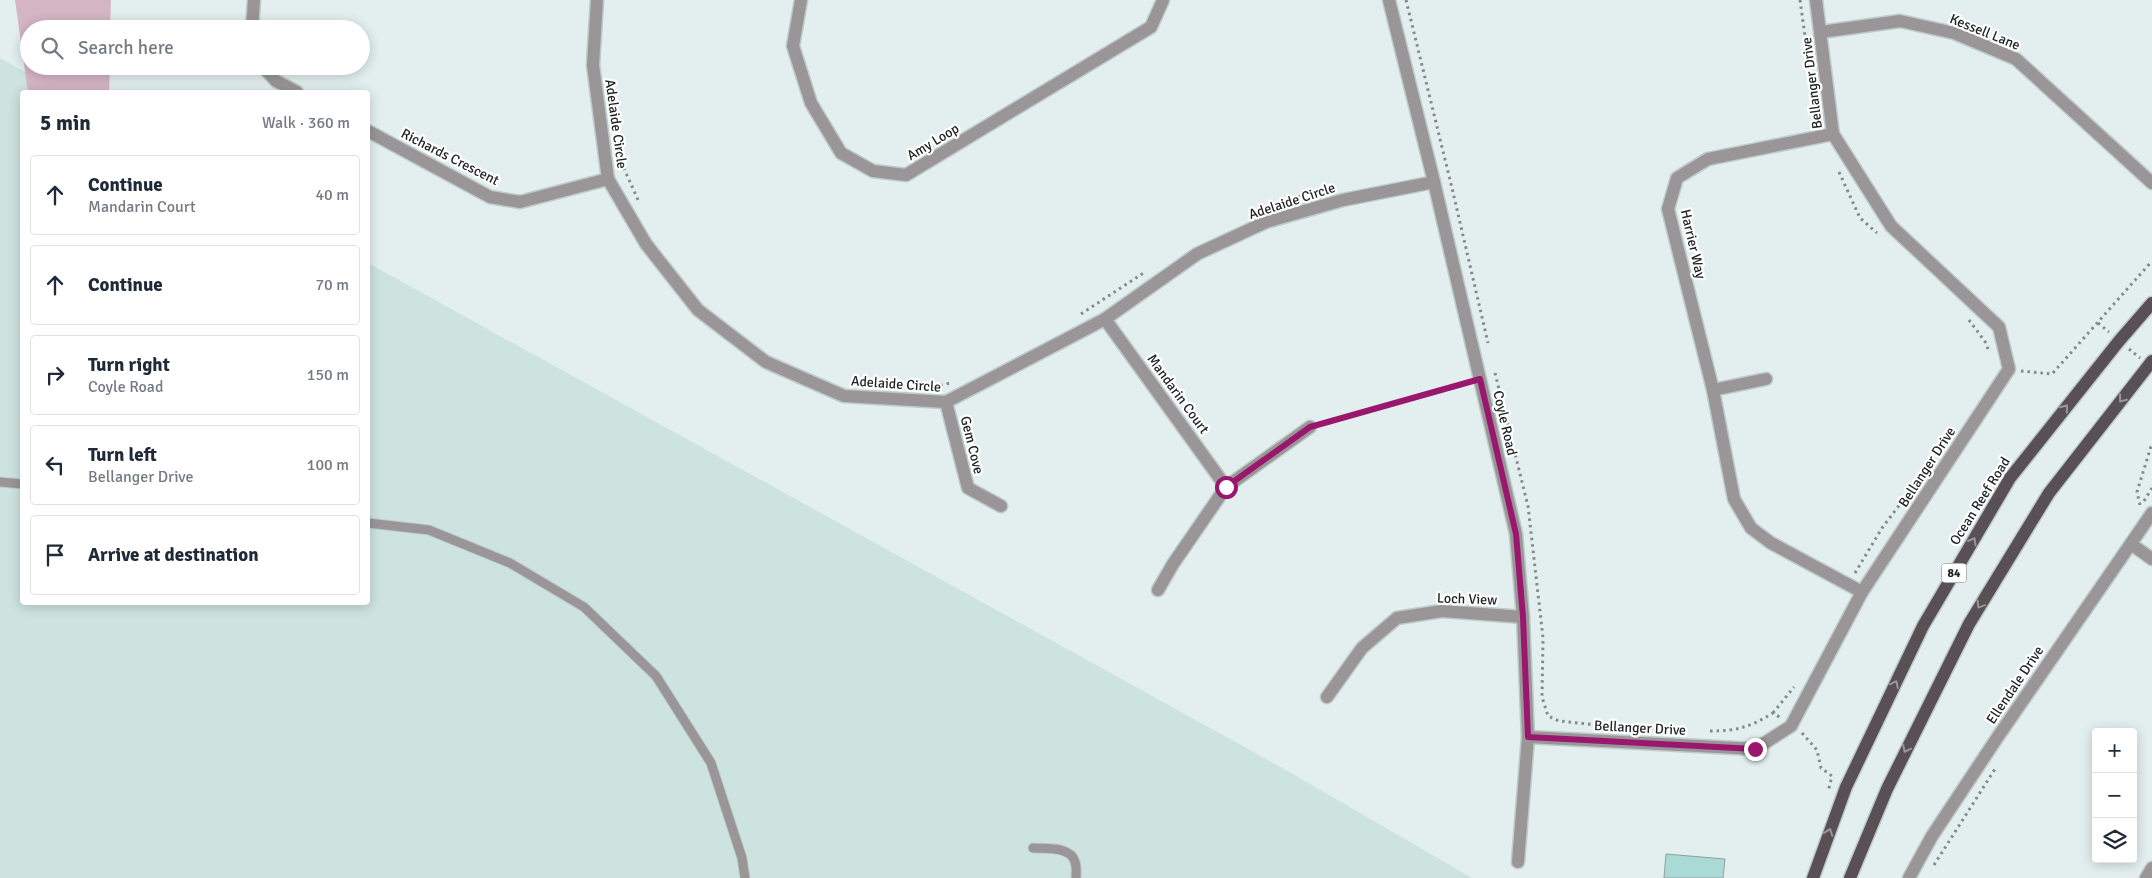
<!DOCTYPE html>
<html lang="en">
<head>
<meta charset="utf-8">
<style>
	body { margin:0; font-family:Signika,sans-serif; background:#f6f6f7; color:#1f2937 }
	.controls { position:absolute; right:15px; bottom:15px; display:grid; overflow:hidden; border-radius:5px; box-shadow:0 2px 12px #0003 }
	.controls button { width:45px; height:45px; display:grid; place-items:center; padding:0; border:0; border-bottom:1px solid #e0e1e3; background:#fff; color:#1f2937; font:25px sans-serif }
	.stop { position:absolute; width:15px; height:15px; margin:-11px; border:4px solid #99176c; border-radius:50%; background:#fff }
	.stop.end { background:#99176c; border-color:#fff; box-shadow:0 1px 5px #0008 }
	.list { margin:0; padding:0; list-style:none }
	h2 { display:flex; justify-content:space-between; align-items:center; height:65px; margin:0; padding:0 20px; font-size:21px }
	h2 small { font-size:16px; font-weight:400; color:#747a83 }
	.list li { display:grid; grid-template-columns:32px 1fr auto; gap:15px; align-items:center; box-sizing:border-box; height:80px; margin:0 10px 10px; padding:0 10px; border:1px solid #e0e1e3; border-radius:5px }
	.list b { display:block; font-size:19px; white-space:nowrap }
	.list p { margin:0; font-size:16px; white-space:nowrap; color:#747a83 }
	.list em { font-size:16px; font-style:normal; color:#747a83 }
	.icon { flex:none; width:28px; height:28px; fill:none; stroke:currentColor; stroke-width:2; stroke-linecap:round; stroke-linejoin:round }
	.map { position:relative; flex:none; width:2152px; height:878px; overflow:hidden }
	.search { position:absolute; background:#fff; box-shadow:0 2px 12px #0003; left:20px; top:20px; width:350px; height:55px; display:flex; align-items:center; gap:12px; box-sizing:border-box; padding:0 18px; border-radius:28px; color:#747a83; font-size:19px }
	.panel { position:absolute; background:#fff; box-shadow:0 2px 12px #0003; left:20px; top:90px; width:350px; height:515px; border-radius:5px }
	.map>svg:first-child { display:block }
	.built { fill:#cde3e0 }
	.green { fill:#d4b5c4 }
	.building { fill:#aadad5; stroke:#939f9e }
	.lines { fill:none; stroke-linecap:round; stroke-linejoin:round }
	.lane-casing { stroke:#bfcbca; stroke-width:11 }
	.street-casing { stroke:#bfcbca; stroke-width:15 }
	.primary-casing { stroke:#bfcbca; stroke-width:15 }
	.path { stroke:#828b8a; stroke-width:3; stroke-dasharray:2.5 4; stroke-linecap:butt }
	.lane { stroke:#9a9698; stroke-width:9 }
	.street { stroke:#9a9698; stroke-width:12 }
	.primary { stroke:#585054; stroke-width:12 }
	.oneway { stroke:#9b9698 }
	.route { stroke:#99176c; stroke-width:6 }
	.labels { text-anchor:middle; dominant-baseline:central; stroke-width:4.5; stroke-linejoin:round; paint-order:stroke }
	.shield { fill:#fff; stroke:#636666; stroke-width:1 }
	.shield-label { font-size:12px; font-weight:bold; fill:#202524 }
	.street-label { font-size:14px; fill:#202524; stroke:#fff }
</style>
</head>
<body>
<div class="map">
<svg width="2152" height="878" viewBox="0 0 2152 878">
	<rect width="100%" height="100%" fill="#e2efee"/>
	<polygon class="built" points="0,58 61,92 22,92 22,602 368,602 368,263 1279,766 1472,878 0,878"/>
	<polygon class="green" points="15,0 111,0 110,29 29,29 29,66 110,66 109,92 28,92"/>
	<polygon class="building" points="1666,854 1725,859 1723,878 1664,878"/>
	<g class="lines">
		<g class="lane-casing">
			<g id="lane">
				<polyline points="0,482 22,484"/>
				<polyline points="368,523 429,530 510,563 584,607 656,676 711,763 742,858 745,878"/>
				<path d="M1033 848C1046 849 1071 846 1075 862 1077 867 1076 873 1076 878"/>
			</g>
		</g>
		<g class="street-casing">
			<g id="street">
				<polyline points="597,0 593,65 608,179 646,244 698,310 766,362 844,396 946,402 1105,319 1197,254 1266,222 1343,200 1434,182"/>
				<polyline points="801,0 793,46 811,103 841,153 873,171 906,175 1151,27 1163,0"/>
				<polyline points="1389,0 1434,182 1516,534 1523,617 1528,737 1518,862"/>
				<polyline points="252,29 254,0"/>
				<polyline points="1821,32 1900,21 1954,33 2016,59 2152,183"/>
				<polyline points="262,66 276,81 297,92"/>
				<polyline points="368,131 490,197 520,202 608,179"/>
				<polyline points="1833,134 1708,159 1677,178 1668,209 1713,390 1734,499 1751,528 1771,543 1862,592"/>
				<polyline points="1105,319 1226,487"/>
				<polyline points="1713,390 1766,379"/>
				<polyline points="946,402 968,488 1001,506"/>
				<polyline points="2131,544 2152,559"/>
				<polyline points="1158,590 1173,564 1226,487 1310,427"/>
				<polyline points="1327,697 1362,648 1397,618 1442,611 1523,617"/>
				<polyline points="1528,737 1755,749 1791,726 1862,592 2009,369 1999,327 1891,226 1833,134 1816,0"/>
				<polyline points="1909,878 1932,836 1997,738 2152,513"/>
				<polyline points="2146,878 2152,868"/>
			</g>
		</g>
		<g class="primary-casing">
			<g id="primary">
				<polyline points="1813,878 1846,787 1923,626 2010,478 2119,341 2152,303"/>
				<polyline points="1850,878 1887,789 1969,624 2049,493 2152,361"/>
			</g>
		</g>
		<g class="path">
			<polyline points="1406,0 1452,188 1488,343"/>
			<polyline points="1800,0 1809,65"/>
			<polyline points="621,162 639,202"/>
			<polyline points="1839,172 1860,218 1877,233"/>
			<polyline points="1286,200 1301,196"/>
			<polyline points="1081,314 1145,272"/>
			<polyline points="1969,320 1986,343 1989,352"/>
			<polyline points="2098,323 2109,332"/>
			<polyline points="2129,349 2140,358"/>
			<polyline points="2021,371 2052,374 2152,261"/>
			<polyline points="1495,373 1528,506 1543,638 1542,697 1548,716 1559,721 1597,725"/>
			<polyline points="934,387 950,383"/>
			<polyline points="1322,423 1468,382"/>
			<polyline points="2144,501 2152,488"/>
			<polyline points="2140,505 2137,492 2152,443"/>
			<polyline points="1855,573 1882,528 1907,495"/>
			<polyline points="1773,713 1794,687"/>
			<polyline points="1625,726 1666,729"/>
			<path d="M1710 731C1737 731 1750 727 1773 713L1781 718"/>
			<polyline points="1802,733 1817,750 1821,768 1832,776 1828,792"/>
			<polyline points="1934,865 1995,769"/>
		</g>
		<use href="#lane" class="lane"/>
		<use href="#street" class="street"/>
		<use href="#primary" class="primary"/>
	</g>
	<defs><path id="oneway-chevron" d="M-2-3.5L2.5 0L-2 3.5" fill="none" stroke-width="1.6" stroke-linecap="round" stroke-linejoin="round" transform="scale(1.25)"/></defs>
	<g class="oneway">
		<use href="#oneway-chevron" transform="translate(2122 399) rotate(128)"/>
		<use href="#oneway-chevron" transform="translate(2065 408) rotate(-51)"/>
		<use href="#oneway-chevron" transform="translate(1973 541) rotate(-60)"/>
		<use href="#oneway-chevron" transform="translate(1980 605) rotate(121)"/>
		<use href="#oneway-chevron" transform="translate(1895 684) rotate(-64)"/>
		<use href="#oneway-chevron" transform="translate(1906 749) rotate(116)"/>
		<use href="#oneway-chevron" transform="translate(1829 832) rotate(-71)"/>
	</g>
	<g class="lines">
		<polyline class="route" points="1226,487 1310,427 1480,379 1516,534 1523,617 1528,737 1755,749"/>
	</g>
	<g class="labels">
		<rect class="shield" x="1941.5" y="563.5" width="25" height="19" rx="4"/>
		<g class="shield-label">
			<text x="1954" y="573">84</text>
		</g>
		<g class="street-label">
			<text transform="translate(1985 32) rotate(22)">Kessell Lane</text>
			<text transform="translate(1812 83) rotate(-97)">Bellanger Drive</text>
			<text transform="translate(616 124) rotate(82)">Adelaide Circle</text>
			<text transform="translate(933 142) rotate(-31)">Amy Loop</text>
			<text transform="translate(450 157) rotate(27)">Richards Crescent</text>
			<text transform="translate(1292 201) rotate(-18)">Adelaide Circle</text>
			<text transform="translate(1693 244) rotate(77)">Harrier Way</text>
			<text transform="translate(896 384) rotate(4)">Adelaide Circle</text>
			<text transform="translate(1178 394) rotate(54)">Mandarin Court</text>
			<text transform="translate(1505 423) rotate(77)">Coyle Road</text>
			<text transform="translate(972 445) rotate(76)">Gem Cove</text>
			<text transform="translate(1927 467) rotate(-57)">Bellanger Drive</text>
			<text transform="translate(1980 501) rotate(-58)">Ocean Reef Road</text>
			<text transform="translate(1467 599) rotate(2)">Loch View</text>
			<text transform="translate(2015 685) rotate(-56)">Ellendale Drive</text>
			<text transform="translate(1640 728) rotate(3)">Bellanger Drive</text>
		</g>
	</g>
</svg>
<div class="controls">
<button>+</button>
<button>−</button>
<button><svg class="icon" aria-label="layers" viewBox="0 0 24 24"><path d="M12 4l9 5-9 5-9-5zM3 14l9 5 9-5"/></svg></button>
</div>
<div class="stop" style="left:1226px;top:487px"></div>
<div class="stop end" style="left:1755px;top:749px"></div>
<div class="search"><svg class="icon" aria-label="search" viewBox="0 0 24 24"><circle cx="10" cy="10" r="6"/><path d="M15 15l6 6"/></svg>Search here</div>
<section class="panel">
<h2>5 min<small>Walk · 360 m</small></h2>
<ul class="list">
<li><svg class="icon" aria-label="ahead" viewBox="0 0 24 24"><path d="M12 20V5M6 11l6-6 6 6"/></svg><div><b>Continue</b><p>Mandarin Court</p></div><em>40 m</em></li>
<li><svg class="icon" aria-label="ahead" viewBox="0 0 24 24"><path d="M12 20V5M6 11l6-6 6 6"/></svg><div><b>Continue</b></div><em>70 m</em></li>
<li><svg class="icon" aria-label="right" viewBox="0 0 24 24"><path d="M7 20v-9h11M14 6l5 5-5 5"/></svg><div><b>Turn right</b><p>Coyle Road</p></div><em>150 m</em></li>
<li><svg class="icon" aria-label="left" viewBox="0 0 24 24"><path d="M17 20v-9H6M10 6l-5 5 5 5"/></svg><div><b>Turn left</b><p>Bellanger Drive</p></div><em>100 m</em></li>
<li><svg class="icon" aria-label="arrive" viewBox="0 0 24 24"><path d="M6 21V4h12l-3 4 3 4H6"/></svg><div><b>Arrive at destination</b></div></li>
</ul>
</section>
</div>
</body>
</html>
